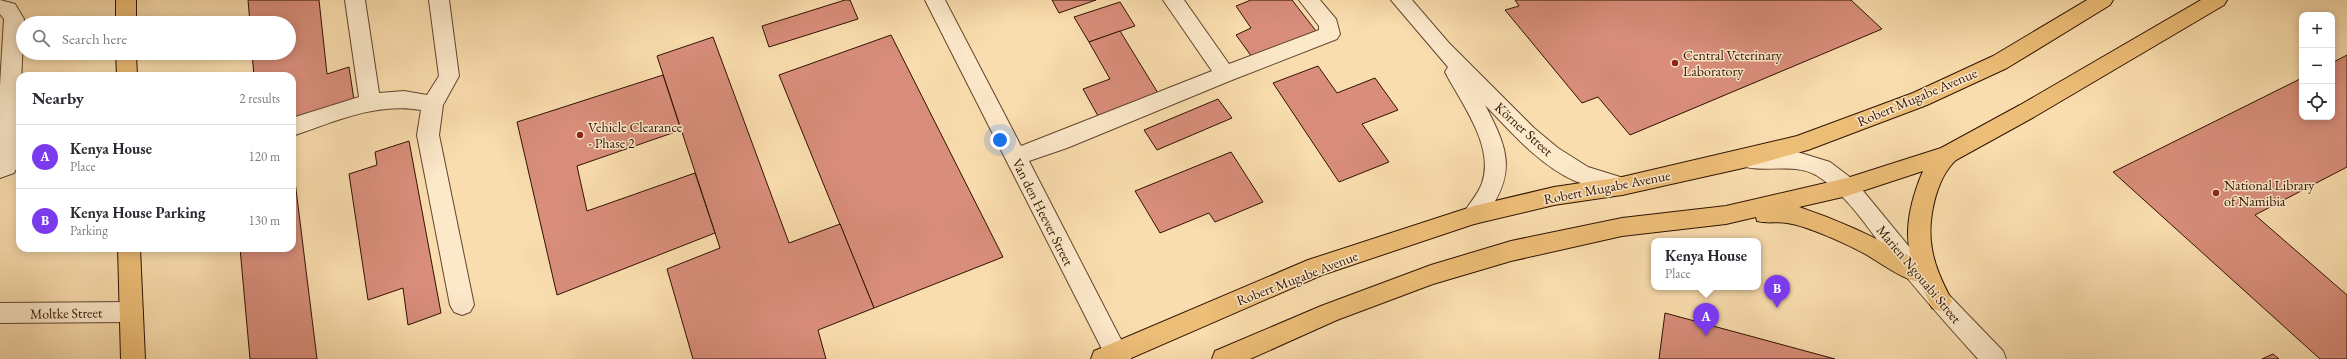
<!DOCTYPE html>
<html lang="en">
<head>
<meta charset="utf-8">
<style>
	body { margin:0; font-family:"EB Garamond",serif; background:#f7f7f7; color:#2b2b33 }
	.controls { position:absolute; right:12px; top:12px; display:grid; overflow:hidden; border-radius:8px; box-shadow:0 2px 10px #0003 }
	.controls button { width:36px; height:36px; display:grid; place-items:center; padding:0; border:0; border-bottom:1px solid #e1e1e2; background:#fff; color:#2b2b33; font:20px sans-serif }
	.you { position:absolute; left:1000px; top:140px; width:14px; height:14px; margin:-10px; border:3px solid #fff; border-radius:50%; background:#1a73e8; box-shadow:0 0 0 6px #1a73e833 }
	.badge { display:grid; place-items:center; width:26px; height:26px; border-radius:50%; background:#7c3aed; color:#fff; font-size:13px; font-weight:700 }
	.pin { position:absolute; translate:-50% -33px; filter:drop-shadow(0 1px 2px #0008) }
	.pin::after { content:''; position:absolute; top:21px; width:14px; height:12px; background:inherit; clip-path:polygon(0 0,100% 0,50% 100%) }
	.popup { position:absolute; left:1651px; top:238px; width:110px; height:52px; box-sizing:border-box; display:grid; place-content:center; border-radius:8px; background:#fff; filter:drop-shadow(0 1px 3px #0005); font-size:13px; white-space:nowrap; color:#7c7c81 }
	.popup b { font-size:15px; color:#2b2b33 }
	.popup::after { content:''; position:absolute; left:50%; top:100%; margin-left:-8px; border:8px solid transparent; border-top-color:#fff }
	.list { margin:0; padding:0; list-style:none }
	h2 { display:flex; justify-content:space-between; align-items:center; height:52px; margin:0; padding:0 16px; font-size:17px }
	h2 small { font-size:13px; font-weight:400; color:#7c7c81 }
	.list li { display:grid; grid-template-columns:26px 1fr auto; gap:12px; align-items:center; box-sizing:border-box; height:64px; padding:0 16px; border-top:1px solid #e1e1e2 }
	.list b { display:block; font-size:15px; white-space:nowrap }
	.list p { margin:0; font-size:13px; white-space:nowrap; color:#7c7c81 }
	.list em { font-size:13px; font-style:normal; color:#7c7c81 }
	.icon { flex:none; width:22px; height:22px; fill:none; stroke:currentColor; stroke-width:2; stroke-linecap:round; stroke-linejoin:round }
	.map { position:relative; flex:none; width:2347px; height:359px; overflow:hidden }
	.search { position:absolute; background:#fff; box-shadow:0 2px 10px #0003; left:16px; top:16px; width:280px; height:44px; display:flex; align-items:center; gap:10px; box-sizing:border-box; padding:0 14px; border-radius:22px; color:#7c7c81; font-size:15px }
	.panel { position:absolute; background:#fff; box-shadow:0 2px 10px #0003; left:16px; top:72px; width:280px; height:180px; border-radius:12px }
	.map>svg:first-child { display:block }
	.building { fill:#d98e7b; stroke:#2f1100 }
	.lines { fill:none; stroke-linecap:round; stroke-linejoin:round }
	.service-casing { stroke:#62442c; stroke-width:2 }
	.minor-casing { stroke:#62442c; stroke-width:2 }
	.tertiary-casing { stroke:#62442c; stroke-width:2 }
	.primary-casing { stroke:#2f1100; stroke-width:2 }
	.service { fill:#fce9ca; fill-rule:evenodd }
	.minor { fill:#fce9ca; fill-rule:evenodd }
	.tertiary { fill:#fce9ca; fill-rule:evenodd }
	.primary { fill:#edbe77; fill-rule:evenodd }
	.poi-dot { fill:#8f2418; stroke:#fce9ca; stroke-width:1.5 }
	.labels { text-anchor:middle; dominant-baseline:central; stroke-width:3; stroke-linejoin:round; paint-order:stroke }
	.poi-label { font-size:14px; fill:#2f1100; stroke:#fce9ca; text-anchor:start }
	.street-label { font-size:14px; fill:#2f1100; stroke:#fce9ca }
</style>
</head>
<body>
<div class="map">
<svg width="2347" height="359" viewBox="0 0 2347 359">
	<rect width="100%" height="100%" fill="#faddae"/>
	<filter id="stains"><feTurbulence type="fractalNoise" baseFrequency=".005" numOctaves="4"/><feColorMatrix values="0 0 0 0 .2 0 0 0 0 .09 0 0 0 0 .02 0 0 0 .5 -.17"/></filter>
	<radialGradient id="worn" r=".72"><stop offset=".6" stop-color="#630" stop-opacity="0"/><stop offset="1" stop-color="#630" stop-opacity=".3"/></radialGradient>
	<g class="building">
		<polygon points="248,0 319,0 327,74 349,67 354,100 292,120 292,76 254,76 252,53 289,53 289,23 250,23"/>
		<polygon points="845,0 850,0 858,19 769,47 762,26"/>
		<polygon points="1052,0 1096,0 1059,13"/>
		<polygon points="1251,0 1292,0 1316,31 1252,57 1236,35 1251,28 1236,6"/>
		<polygon points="1515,0 1851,0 1882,29 1630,135 1598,97 1582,103 1505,10 1519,6"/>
		<polygon points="1120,2 1135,26 1089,42 1074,17"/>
		<polygon points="1120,31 1158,93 1098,116 1083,89 1110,79 1089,42"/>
		<polygon points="891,35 1003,257 874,308 779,75"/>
		<polygon points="713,37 789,243 840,224 874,308 818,330 826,359 693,359 667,269 720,248 657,56"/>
		<polygon points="2347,55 2347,167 2255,215 2347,295 2347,359 2320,359 2113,172 2302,78 2302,117 2332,117 2332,63"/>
		<polygon points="1318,66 1337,93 1375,78 1398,110 1362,124 1389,162 1339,182 1273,83"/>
		<polygon points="663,75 681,130 577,166 587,211 695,173 715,233 557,295 517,122"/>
		<polygon points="1218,99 1232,118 1157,150 1144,130"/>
		<polygon points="409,141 441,313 408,325 403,288 368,300 349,174 377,165 375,152"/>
		<polygon points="1231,152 1263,202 1215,222 1209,213 1160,233 1135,191"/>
		<polygon points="292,157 317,359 250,359 240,248 292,248"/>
		<polygon points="1665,313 1835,359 1659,359"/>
		<polygon points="2273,354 2279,359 2262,359"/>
	</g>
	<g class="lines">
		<g class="service-casing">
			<g id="service">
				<polygon points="0,0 15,4 24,19 17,167 14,173 0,178 0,85 4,19 0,14"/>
				<path d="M345 0H365L379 93 404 91 427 95 439 76 429 0H449L459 76 443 105 439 135 474 305 470 312 462 315 454 312 450 305 417 135 421 110C376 102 334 122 292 136V118L359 97Z"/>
			</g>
		</g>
		<g class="minor-casing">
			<g id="minor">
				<polygon points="925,0 945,0 1021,146 1212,71 1163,0 1184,0 1229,64 1319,30 1319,26 1299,0 1320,0 1336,19 1340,34 1337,39 1232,80 1067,148 1029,161 1131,359 1107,359"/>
				<path d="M1391 0H1412L1449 43 1534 128 1558 148 1588 167 1630 180 1633 186 1630 192 1622 195C1606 190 1590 187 1575 181 1540 166 1510 131 1485 105 1507 147 1517 171 1488 212 1482 222 1478 226 1466 222L1463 215C1468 204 1478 195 1482 183 1495 146 1461 103 1445 72L1448 67Z"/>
				<path d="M1746 150H1791L1830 162 1855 181 1948 294 2003 351 2006 359H1978C1948 326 1919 293 1891 258 1869 230 1847 194 1816 175 1792 162 1763 174 1738 165L1735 159 1738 153Z"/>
			</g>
		</g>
		<g class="tertiary-casing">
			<polygon id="tertiary" points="131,302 139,305 143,312 139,319 131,322 0,323 0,303"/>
		</g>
		<g class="primary-casing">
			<g id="primary">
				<rect x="116" y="0" width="20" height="23"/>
				<polygon points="2087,0 2113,0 2110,5 2007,68 1927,105 1808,150 1743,168 1622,195 1554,205 1474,224 1322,275 1129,359 1091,359 1094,351 1308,260 1474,206 1554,187 1622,177 1797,136 1913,93 1993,56"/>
				<path d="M2201 0H2227L2224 5 2034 117 1956 160C1935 179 1927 223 1932 249 1935 268 1944 285 1952 301L1948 308 1940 311 1932 308 1919 281C1910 284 1877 261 1867 255 1849 245 1808 226 1787 223 1777 221 1768 224 1757 221L1756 217 1726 224 1622 236 1511 261 1433 284 1337 320 1250 359H1212L1215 351 1321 306 1431 265 1511 241 1622 218 1726 206 1847 178 1941 148 2020 105ZM1923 171C1912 197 1903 229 1911 257 1875 237 1838 220 1799 207L1847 196Z"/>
				<polygon points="116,53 136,53 137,76 117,76"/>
				<polygon points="118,248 140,248 145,359 121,359"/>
			</g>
		</g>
		<use href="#service" class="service"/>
		<use href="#minor" class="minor"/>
		<use href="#tertiary" class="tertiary"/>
		<use href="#primary" class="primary"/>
	</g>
	<g class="poi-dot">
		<circle cx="1675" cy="63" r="4"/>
		<circle cx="580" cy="135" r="4"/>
		<circle cx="2216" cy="193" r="4"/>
	</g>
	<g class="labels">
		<g class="poi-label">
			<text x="1683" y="55">Central Veterinary<tspan x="1683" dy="16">Laboratory</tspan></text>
			<text x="588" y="127">Vehicle Clearance<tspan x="588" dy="16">- Phase 2</tspan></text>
			<text x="2224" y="185">National Library<tspan x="2224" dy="16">of Namibia</tspan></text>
		</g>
		<g class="street-label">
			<text transform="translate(1917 97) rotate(-23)">Robert Mugabe Avenue</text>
			<text transform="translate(1524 129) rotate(42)">Körner Street</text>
			<text transform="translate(1607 187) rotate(-11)">Robert Mugabe Avenue</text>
			<text transform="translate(1043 212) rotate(63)">Van den Heever Street</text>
			<text transform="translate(1919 274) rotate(50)">Marien Ngouabi Street</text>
			<text transform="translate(1297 278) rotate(-21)">Robert Mugabe Avenue</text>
			<text transform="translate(66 313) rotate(-1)">Moltke Street</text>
		</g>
	</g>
	<rect width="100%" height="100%" filter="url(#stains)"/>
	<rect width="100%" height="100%" fill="url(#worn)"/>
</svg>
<div class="controls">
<button>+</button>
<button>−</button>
<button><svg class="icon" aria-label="locate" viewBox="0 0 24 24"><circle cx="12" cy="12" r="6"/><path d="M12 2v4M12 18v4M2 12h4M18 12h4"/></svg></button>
</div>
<div class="you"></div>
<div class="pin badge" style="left:1706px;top:336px">A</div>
<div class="popup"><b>Kenya House</b>Place</div>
<div class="pin badge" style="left:1777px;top:308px">B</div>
<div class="search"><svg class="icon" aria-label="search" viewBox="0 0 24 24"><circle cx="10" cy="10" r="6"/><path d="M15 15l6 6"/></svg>Search here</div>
<section class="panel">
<h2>Nearby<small>2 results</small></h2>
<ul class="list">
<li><span class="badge">A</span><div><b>Kenya House</b><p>Place</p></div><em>120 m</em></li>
<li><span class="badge">B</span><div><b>Kenya House Parking</b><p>Parking</p></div><em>130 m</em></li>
</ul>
</section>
</div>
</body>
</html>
